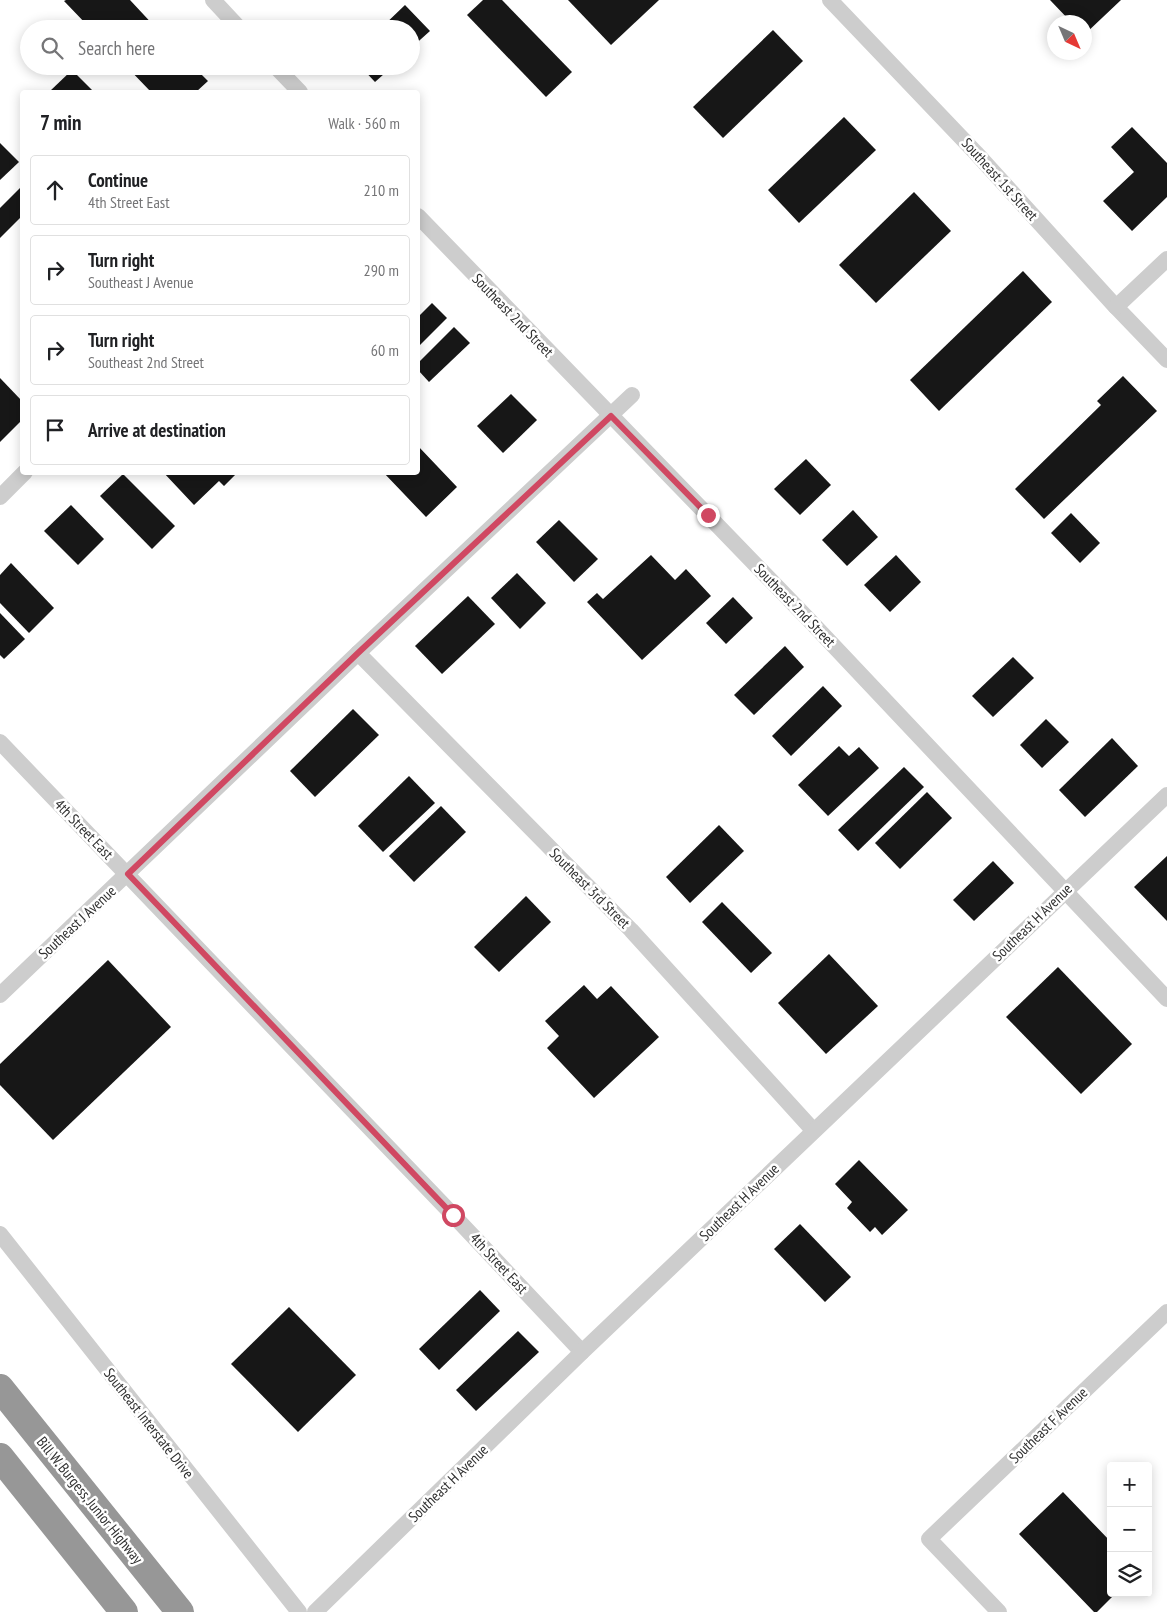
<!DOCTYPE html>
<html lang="en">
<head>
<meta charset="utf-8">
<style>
	body { margin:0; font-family:"PT Sans Narrow",sans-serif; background:#f6f6f6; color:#202124 }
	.controls { position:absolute; right:15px; bottom:15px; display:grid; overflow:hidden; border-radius:5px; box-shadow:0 2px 12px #0003 }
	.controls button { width:45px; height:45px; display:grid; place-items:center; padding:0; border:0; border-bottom:1px solid #e0e0e0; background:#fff; color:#202124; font:25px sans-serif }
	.compass { position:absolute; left:1047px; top:15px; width:45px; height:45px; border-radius:50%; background:#fff; box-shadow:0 2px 12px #0003; rotate:136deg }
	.stop { position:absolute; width:15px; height:15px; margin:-11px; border:4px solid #d04862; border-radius:50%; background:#fff }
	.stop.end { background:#d04862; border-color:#fff; box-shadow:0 1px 5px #0008 }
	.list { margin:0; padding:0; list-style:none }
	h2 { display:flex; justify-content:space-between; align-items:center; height:65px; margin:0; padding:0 20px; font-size:21px }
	h2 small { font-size:16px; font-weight:400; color:#757577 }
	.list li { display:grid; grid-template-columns:32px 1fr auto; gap:15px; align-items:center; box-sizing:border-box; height:70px; margin:0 10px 10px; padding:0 10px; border:1px solid #e0e0e0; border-radius:5px }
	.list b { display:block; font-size:19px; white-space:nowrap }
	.list p { margin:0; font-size:16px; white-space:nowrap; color:#757577 }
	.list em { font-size:16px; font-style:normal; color:#757577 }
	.icon { flex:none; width:28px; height:28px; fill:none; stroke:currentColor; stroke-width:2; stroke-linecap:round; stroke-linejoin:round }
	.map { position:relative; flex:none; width:1167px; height:1612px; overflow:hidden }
	.search { position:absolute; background:#fff; box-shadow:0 2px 12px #0003; left:20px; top:20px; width:400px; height:55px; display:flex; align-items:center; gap:12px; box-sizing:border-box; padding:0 18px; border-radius:28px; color:#757577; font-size:19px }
	.panel { position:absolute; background:#fff; box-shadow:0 2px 12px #0003; left:20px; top:90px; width:400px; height:385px; border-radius:5px }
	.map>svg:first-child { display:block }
	.building { fill:#171717 }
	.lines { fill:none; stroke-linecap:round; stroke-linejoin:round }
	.minor { stroke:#cdcdcd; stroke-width:16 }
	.motorway { stroke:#979797; stroke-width:28 }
	.route { stroke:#d04862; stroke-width:6 }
	.labels { text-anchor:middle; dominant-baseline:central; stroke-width:5; stroke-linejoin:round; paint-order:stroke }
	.street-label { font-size:15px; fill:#303030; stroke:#fff }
</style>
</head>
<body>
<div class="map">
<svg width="1167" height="1612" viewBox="0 0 1167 1612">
	<rect width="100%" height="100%" fill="#fff"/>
	<g class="building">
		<polygon points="66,0 130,0 157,29 85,29 88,26 64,1"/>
		<polygon points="483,0 502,0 572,72 546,97 467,15"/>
		<polygon points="568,0 659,0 611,45"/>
		<polygon points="1050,0 1121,0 1084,35 1084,22 1071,22"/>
		<polygon points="405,5 430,31 411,48 411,29 380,29"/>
		<polygon points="773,30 803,61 723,138 693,107"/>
		<polygon points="126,66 203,66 198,71 208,81 196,92 151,92"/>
		<polygon points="360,66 393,66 375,82"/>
		<polygon points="72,70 94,92 49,92"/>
		<polygon points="844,117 876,150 799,223 768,190"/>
		<polygon points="1132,127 1167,163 1167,197 1132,231 1103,201 1134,172 1111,147"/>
		<polygon points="0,143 19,162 0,180"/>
		<polygon points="22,186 22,216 0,238 0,208"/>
		<polygon points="914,192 951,231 876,303 839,265"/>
		<polygon points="1023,271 1052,302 939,411 910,380"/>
		<polygon points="432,303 447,318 418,347 418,317"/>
		<polygon points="454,327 470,343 429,382 418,370 418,363"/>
		<polygon points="1123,376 1157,411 1044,519 1015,489 1101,405 1097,401"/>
		<polygon points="0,378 22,401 22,420 0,442"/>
		<polygon points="511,394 537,420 503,453 477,426"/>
		<polygon points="418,446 457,487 426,517 383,472 418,472"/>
		<polygon points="806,459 831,485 800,515 774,489"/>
		<polygon points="163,472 238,472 224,486 219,481 194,505"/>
		<polygon points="123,474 175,526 152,549 100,496"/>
		<polygon points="71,505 104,539 78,565 44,531"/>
		<polygon points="853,510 878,537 847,566 822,540"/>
		<polygon points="1071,513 1100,543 1080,563 1051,533"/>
		<polygon points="559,520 598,559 574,582 536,542"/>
		<polygon points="651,555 675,580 686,569 711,596 642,660 587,602 597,593 603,599"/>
		<polygon points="896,555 921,582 890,612 864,585"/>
		<polygon points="11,563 54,608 29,633 0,603 0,575"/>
		<polygon points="517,573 546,603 520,629 491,598"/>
		<polygon points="468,596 495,624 442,674 415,646"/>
		<polygon points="733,597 753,618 726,644 706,623"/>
		<polygon points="0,613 25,639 4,659 0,655"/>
		<polygon points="785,646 804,667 754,715 734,695"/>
		<polygon points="1013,657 1034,678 993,717 972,696"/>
		<polygon points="823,686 842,706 791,756 772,736"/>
		<polygon points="353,709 379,735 315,797 290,771"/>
		<polygon points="1046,719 1069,742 1042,768 1020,745"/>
		<polygon points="1112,738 1138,766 1085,817 1059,790"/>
		<polygon points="839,746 849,756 859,747 879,768 828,816 798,785"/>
		<polygon points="904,767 924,787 858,851 838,830"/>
		<polygon points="409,776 435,803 383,852 358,826"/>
		<polygon points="927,792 952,818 900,869 875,843"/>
		<polygon points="441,806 466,832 414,882 389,856"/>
		<polygon points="719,825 744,851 690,903 666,877"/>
		<polygon points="1167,856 1167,921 1134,887"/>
		<polygon points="993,861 1014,883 974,921 953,900"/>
		<polygon points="526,896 551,922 499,972 474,947"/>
		<polygon points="722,902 772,953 751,973 702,922"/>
		<polygon points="829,954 878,1006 826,1054 778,1003"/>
		<polygon points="108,960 171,1027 53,1140 0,1085 0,1064"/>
		<polygon points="1058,967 1132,1044 1081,1094 1006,1017"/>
		<polygon points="584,985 597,999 611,986 659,1037 594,1098 547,1048 559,1036 545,1021"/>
		<polygon points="859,1160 908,1210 882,1235 875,1227 870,1232 847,1208 852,1202 835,1184"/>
		<polygon points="800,1224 851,1277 825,1302 774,1249"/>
		<polygon points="480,1290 500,1311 439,1370 419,1349"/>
		<polygon points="289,1307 356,1375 298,1432 231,1364"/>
		<polygon points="518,1331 539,1352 476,1411 456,1390"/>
		<polygon points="1063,1492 1111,1542 1111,1593 1116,1593 1097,1612 1094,1612 1019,1534"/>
	</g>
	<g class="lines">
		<g class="minor">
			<polyline points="213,0 240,29"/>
			<polyline points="830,0 976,153 1116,307 1167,360"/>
			<polyline points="275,66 300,92"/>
			<polyline points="418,216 813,624 1167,999"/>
			<polyline points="1116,307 1167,259"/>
			<polyline points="0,497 25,472"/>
			<polyline points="358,653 631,930 813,1130"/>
			<polyline points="0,742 453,1215 582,1352"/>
			<polyline points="0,995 358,653 632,395"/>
			<polyline points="0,1234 299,1612"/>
			<polyline points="315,1612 582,1352 1167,795"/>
			<polyline points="999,1612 929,1539 1167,1312"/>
		</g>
		<g class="motorway">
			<polyline points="0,1388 180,1612"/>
			<polyline points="0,1457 124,1612"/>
		</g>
	</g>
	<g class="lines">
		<polyline class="route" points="453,1215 128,874 358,653 611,416 708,515"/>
	</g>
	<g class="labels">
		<g class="street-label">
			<text transform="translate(1000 179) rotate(48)">Southeast 1st Street</text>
			<text transform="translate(513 315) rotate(46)">Southeast 2nd Street</text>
			<text transform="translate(795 605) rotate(46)">Southeast 2nd Street</text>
			<text transform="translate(84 829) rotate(46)">4th Street East</text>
			<text transform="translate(590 888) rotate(45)">Southeast 3rd Street</text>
			<text transform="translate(77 922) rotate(-43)">Southeast J Avenue</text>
			<text transform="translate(1032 922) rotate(-44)">Southeast H Avenue</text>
			<text transform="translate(739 1202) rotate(-44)">Southeast H Avenue</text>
			<text transform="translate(499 1263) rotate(47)">4th Street East</text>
			<text transform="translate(149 1423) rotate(52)">Southeast Interstate Drive</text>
			<text transform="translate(1048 1425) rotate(-44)">Southeast F Avenue</text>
			<text transform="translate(448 1483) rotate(-44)">Southeast H Avenue</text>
			<text transform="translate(90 1500) rotate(51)">Bill W. Burgess, Junior Highway</text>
		</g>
	</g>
</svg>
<div class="controls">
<button>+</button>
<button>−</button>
<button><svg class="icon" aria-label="layers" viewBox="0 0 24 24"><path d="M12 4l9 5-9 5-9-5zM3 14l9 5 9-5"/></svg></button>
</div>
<svg class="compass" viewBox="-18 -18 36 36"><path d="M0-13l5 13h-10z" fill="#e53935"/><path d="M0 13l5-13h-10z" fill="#757577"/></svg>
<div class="stop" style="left:453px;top:1215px"></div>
<div class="stop end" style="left:708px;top:515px"></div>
<div class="search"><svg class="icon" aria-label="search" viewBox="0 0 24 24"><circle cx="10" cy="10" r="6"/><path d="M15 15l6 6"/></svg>Search here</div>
<section class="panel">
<h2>7 min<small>Walk · 560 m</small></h2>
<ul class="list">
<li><svg class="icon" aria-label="ahead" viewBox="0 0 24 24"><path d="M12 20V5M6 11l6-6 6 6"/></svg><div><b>Continue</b><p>4th Street East</p></div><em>210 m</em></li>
<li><svg class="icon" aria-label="right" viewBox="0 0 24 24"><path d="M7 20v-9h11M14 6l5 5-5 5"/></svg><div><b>Turn right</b><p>Southeast J Avenue</p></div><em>290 m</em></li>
<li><svg class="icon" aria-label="right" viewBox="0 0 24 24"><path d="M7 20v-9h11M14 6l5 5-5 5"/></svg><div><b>Turn right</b><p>Southeast 2nd Street</p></div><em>60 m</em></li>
<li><svg class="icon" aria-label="arrive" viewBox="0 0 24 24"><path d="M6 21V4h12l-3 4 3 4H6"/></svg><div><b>Arrive at destination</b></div></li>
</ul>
</section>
</div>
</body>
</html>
